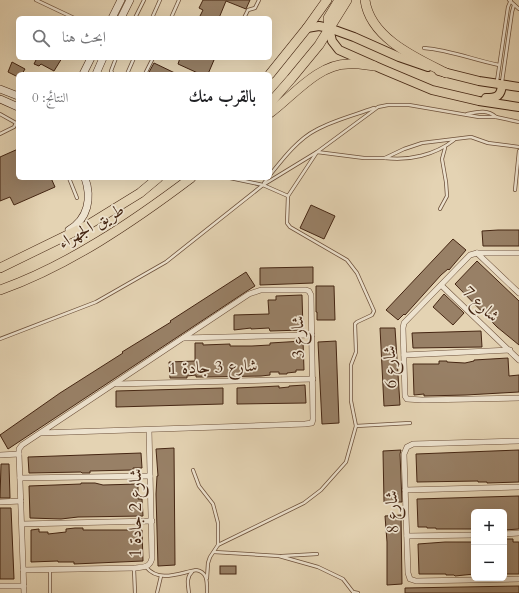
<!DOCTYPE html>
<html lang="ar">
<head>
<meta charset="utf-8">
<style>
	body { margin:0; font-family:Cardo,Amiri,serif; background:#f6f6f6; color:#202124; direction:rtl }
	.controls { position:absolute; right:12px; bottom:12px; display:grid; overflow:hidden; border-radius:6px; box-shadow:0 4px 16px #0002 }
	.controls button { width:36px; height:36px; display:grid; place-items:center; padding:0; border:0; border-bottom:1px solid #e0e0e0; background:#fff; color:#202124; font:20px sans-serif }
	.list { margin:0; padding:0; list-style:none }
	h2 { display:flex; justify-content:space-between; align-items:center; height:52px; margin:0; padding:0 16px; font-size:17px }
	h2 small { font-size:13px; font-weight:400; color:#757577 }
	.icon { flex:none; width:22px; height:22px; fill:none; stroke:currentColor; stroke-width:2; stroke-linecap:round; stroke-linejoin:round }
	.map { position:relative; flex:none; width:519px; height:593px; overflow:hidden; direction:ltr }
	.search { position:absolute; background:#fff; box-shadow:0 4px 16px #0002; left:16px; top:16px; width:256px; height:44px; display:flex; align-items:center; gap:10px; box-sizing:border-box; padding:0 14px; border-radius:6px; color:#757577; font-size:15px }
	.panel { position:absolute; background:#fff; box-shadow:0 4px 16px #0002; left:16px; top:72px; width:256px; height:108px; border-radius:6px; direction:rtl }
	.map>svg:first-child { display:block }
	.building { fill:#988066; stroke:#452613 }
	.lines { fill:none; stroke-linecap:round; stroke-linejoin:round }
	.lane-casing { stroke:#6d513b; stroke-width:4 }
	.street-casing { stroke:#6d513b; stroke-width:6 }
	.secondary-casing { stroke:#452613; stroke-width:8 }
	.primary-casing { stroke:#452613; stroke-width:10 }
	.highway-casing { stroke:#452613; stroke-width:10 }
	.lane { stroke:#ede2ce; stroke-width:2.5 }
	.street { stroke:#ede2ce; stroke-width:5 }
	.secondary { stroke:#ede2ce; stroke-width:7 }
	.primary { stroke:#e4d3b3; stroke-width:8 }
	.highway { stroke:#e4d3b3; stroke-width:9 }
	.labels { text-anchor:middle; dominant-baseline:central; stroke-width:3.5; stroke-linejoin:round; paint-order:stroke }
	.street-label { font-size:17px; fill:#452613; stroke:#ede2ce }
</style>
</head>
<body>
<div class="map">
<svg width="519" height="593" viewBox="0 0 519 593">
	<rect width="100%" height="100%" fill="#e4d3b3"/>
	<filter id="stains"><feTurbulence type="fractalNoise" baseFrequency=".005" numOctaves="4"/><feColorMatrix values="0 0 0 0 .2 0 0 0 0 .09 0 0 0 0 .02 0 0 0 .5 -.17"/></filter>
	<radialGradient id="worn" r=".72"><stop offset=".6" stop-color="#630" stop-opacity="0"/><stop offset="1" stop-color="#630" stop-opacity=".3"/></radialGradient>
	<g class="building">
		<polygon points="203,0 250,0 246,9 226,1 219,18 199,18 203,10 199,8"/>
		<polygon points="37,58 62,58 54,71 41,64 39,66 34,64"/>
		<polygon points="180,58 210,58 214,60 208,74 200,74 178,64"/>
		<polygon points="12,62 25,69 22,74 18,74 18,77 8,72"/>
		<polygon points="154,63 177,74 148,74"/>
		<polygon points="18,149 18,178 51,178 55,187 14,205 10,197 0,201 0,157"/>
		<polygon points="311,205 335,216 324,239 300,228"/>
		<polygon points="498,230 519,230 519,246 483,246 482,231"/>
		<polygon points="453,239 466,250 449,270 448,269 441,275 405,315 404,314 398,320 386,310"/>
		<polygon points="477,261 519,301 519,345 497,327 455,284"/>
		<polygon points="313,267 313,283 260,285 260,268"/>
		<polygon points="246,272 255,286 247,291 8,449 0,435 60,393 123,353 122,352 171,322 170,321"/>
		<polygon points="316,286 334,286 335,320 317,320 317,312 316,312"/>
		<polygon points="444,294 464,313 453,325 433,307"/>
		<polygon points="302,295 303,330 270,331 269,328 251,329 251,328 234,330 234,315 269,314 268,300 276,300 276,296"/>
		<polygon points="380,328 395,328 400,405 384,406"/>
		<polygon points="481,331 482,347 413,348 412,333"/>
		<polygon points="303,341 304,370 296,370 296,372 287,373 287,374 279,374 279,372 270,372 270,375 261,376 205,377 196,377 196,375 187,376 187,378 170,378 169,362 195,361 195,343 203,343 203,345 230,344 230,346 252,346 270,345 270,343"/>
		<polygon points="336,341 339,423 322,424 318,342"/>
		<polygon points="508,358 509,376 519,375 519,392 466,395 424,396 424,394 414,395 413,364 439,364 439,361 447,361 447,362 465,363 474,361 474,360"/>
		<polygon points="305,385 306,403 237,404 237,388 279,386 279,388 289,387 289,386"/>
		<polygon points="223,388 223,404 116,407 116,391"/>
		<polygon points="174,448 175,565 158,566 156,494 157,476 158,476 156,449"/>
		<polygon points="401,450 400,454 402,502 384,502 383,451"/>
		<polygon points="519,450 519,482 487,483 487,482 478,482 478,481 417,482 416,454"/>
		<polygon points="141,453 142,468 133,468 133,470 90,471 90,473 82,473 81,472 29,473 28,457"/>
		<polygon points="1,464 9,464 10,498 0,498"/>
		<polygon points="81,483 95,483 103,485 138,484 138,499 142,499 143,516 78,517 61,519 30,518 29,486 81,484"/>
		<polygon points="519,496 519,529 504,530 504,512 496,511 474,512 474,529 436,529 436,528 427,528 427,527 418,527 417,499"/>
		<polygon points="0,508 11,508 14,579 0,579"/>
		<polygon points="401,515 402,584 387,585 387,542 385,516"/>
		<polygon points="75,528 83,528 83,530 142,530 143,561 74,564 74,562 58,562 58,561 31,562 31,530 39,529 39,532 48,532 48,534 66,532 66,529"/>
		<polygon points="505,539 513,539 513,542 519,542 519,574 504,574 504,541"/>
		<polygon points="445,542 474,542 474,574 455,576 454,575 446,575 446,574 419,574 418,544"/>
		<rect x="220" y="566" width="16" height="8"/>
		<polygon points="519,586 519,593 405,593 405,588"/>
	</g>
	<g class="lines">
		<g class="lane-casing">
			<g id="lane">
				<polyline points="36,0 74,18"/>
				<polyline points="509,0 519,9"/>
				<polyline points="135,18 144,0"/>
				<polyline points="152,18 160,0"/>
				<polyline points="171,18 179,0"/>
				<polyline points="244,18 248,10 255,8 259,0"/>
				<path d="M424 48C450 50 474 60 499 65"/>
				<polyline points="113,74 111,71 116,58"/>
				<polyline points="127,74 134,58"/>
				<polyline points="145,74 153,58"/>
				<polyline points="497,81 508,7 511,0"/>
				<polyline points="502,82 512,12 514,5"/>
				<polyline points="0,114 16,123 14,127 0,134"/>
				<path d="M467 114C477 112 487 109 496 117"/>
				<path d="M385 158C409 161 435 155 454 140"/>
				<path d="M270 175C282 160 298 139 316 130 334 120 355 115 374 108"/>
				<polyline points="69,178 77,198"/>
				<polyline points="230,178 263,185 288,196"/>
				<polyline points="264,183 268,178"/>
				<polyline points="515,190 519,151"/>
				<polyline points="440,209 447,196 446,182 442,159 445,148"/>
				<polyline points="0,339 96,302 166,262 263,185 317,152 378,107 388,105 409,105 479,117 496,117 519,122"/>
				<polyline points="356,426 410,423"/>
				<polyline points="193,470 199,486 213,504 218,523 218,545 210,557 208,563 207,578"/>
				<polyline points="218,545 304,503 321,490 346,462 356,426 351,401 351,365 356,352 355,324 357,322 372,315 374,311 357,273 347,260 290,227 287,223 288,196 317,152 364,158 385,158 404,149 422,143 471,137 488,143 519,147"/>
				<polyline points="214,552 279,556 318,567 343,579 353,592 358,593"/>
				<polyline points="282,556 317,554"/>
				<path d="M146 567C159 583 179 573 196 570 208 572 207 582 207 593"/>
				<polyline points="134,569 135,593"/>
				<polyline points="50,570 50,593"/>
				<polyline points="157,593 161,576"/>
				<path d="M189 593C188 585 186 577 192 572"/>
			</g>
		</g>
		<g class="street-casing">
			<g id="street">
				<polyline points="477,253 519,293"/>
				<polyline points="519,253 477,253 470,255 404,323 403,328 405,396 407,399 422,400 519,398"/>
				<polyline points="441,285 519,360"/>
				<polyline points="183,338 312,335"/>
				<polyline points="404,355 510,350"/>
				<polyline points="116,384 313,379"/>
				<polyline points="519,441 413,444 407,447 404,454 408,573 410,579 416,581 519,579"/>
				<polyline points="0,455 19,454"/>
				<polyline points="20,478 150,476"/>
				<polyline points="405,490 519,487"/>
				<polyline points="0,502 21,501"/>
				<polyline points="22,524 152,521"/>
				<polyline points="504,534 519,533"/>
				<polyline points="407,536 474,535"/>
				<path d="M23 570 134 568C143 567 150 568 152 558L149 430"/>
				<polyline points="0,586 24,586"/>
				<polyline points="24,593 19,454 19,449 22,445 249,294 261,290 306,290 309,291 311,295 313,419 312,423 305,424 40,433"/>
			</g>
		</g>
		<g class="secondary-casing">
			<g id="secondary">
				<polyline points="112,18 121,0"/>
				<polyline points="121,18 130,0"/>
				<polyline points="83,74 91,58"/>
				<polyline points="96,74 103,58"/>
				<polyline points="0,89 18,96"/>
				<polyline points="0,99 18,107"/>
				<path d="M69 230C88 219 92 198 85 178"/>
			</g>
		</g>
		<g class="primary-casing">
			<g id="primary">
				<polyline points="307,28 319,26 329,28 354,37 399,57 428,67"/>
				<polyline points="329,28 332,41 339,50 382,69 432,90 479,101 519,107"/>
				<polyline points="439,71 479,81 519,87"/>
				<path d="M486 98C497 98 501 96 502 85"/>
			</g>
		</g>
		<g class="highway-casing">
			<g id="highway">
				<path d="M365 0C370 38 416 58 446 73"/>
				<polyline points="329,28 328,18 339,0"/>
				<polyline points="270,74 307,28 327,0"/>
				<polyline points="270,103 291,79 319,45 347,0"/>
				<path d="M270 113C293 96 318 64 348 64 357 63 365 65 374 66"/>
				<polyline points="0,268 88,225 140,193 158,178"/>
				<path d="M0 290C68 266 134 221 191 178"/>
			</g>
		</g>
		<use href="#lane" class="lane"/>
		<use href="#street" class="street"/>
		<use href="#secondary" class="secondary"/>
		<use href="#primary" class="primary"/>
		<use href="#highway" class="highway"/>
	</g>
	<g class="labels">
		<g class="street-label">
			<text transform="translate(91 226) rotate(-30)">طريق الجهراء</text>
			<text transform="translate(481 304) rotate(44)">شارع 7</text>
			<text transform="translate(298 337) rotate(-91)">شارع 3</text>
			<text transform="translate(213 367) rotate(-2)">شارع 3 جادة 1</text>
			<text transform="translate(390 367) rotate(-92)">شارع 6</text>
			<text transform="translate(392 512) rotate(-92)">شارع 8</text>
			<text transform="translate(135 513) rotate(-90)">شارع 2 جادة 1</text>
		</g>
	</g>
	<rect width="100%" height="100%" filter="url(#stains)"/>
	<rect width="100%" height="100%" fill="url(#worn)"/>
</svg>
<div class="controls">
<button>+</button>
<button>−</button>
</div>
<div class="search"><svg class="icon" aria-label="search" viewBox="0 0 24 24"><circle cx="10" cy="10" r="6"/><path d="M15 15l6 6"/></svg>ابحث هنا</div>
<section class="panel">
<h2>بالقرب منك<small>النتائج: 0</small></h2>
<ul class="list">
</ul>
</section>
</div>
</body>
</html>
